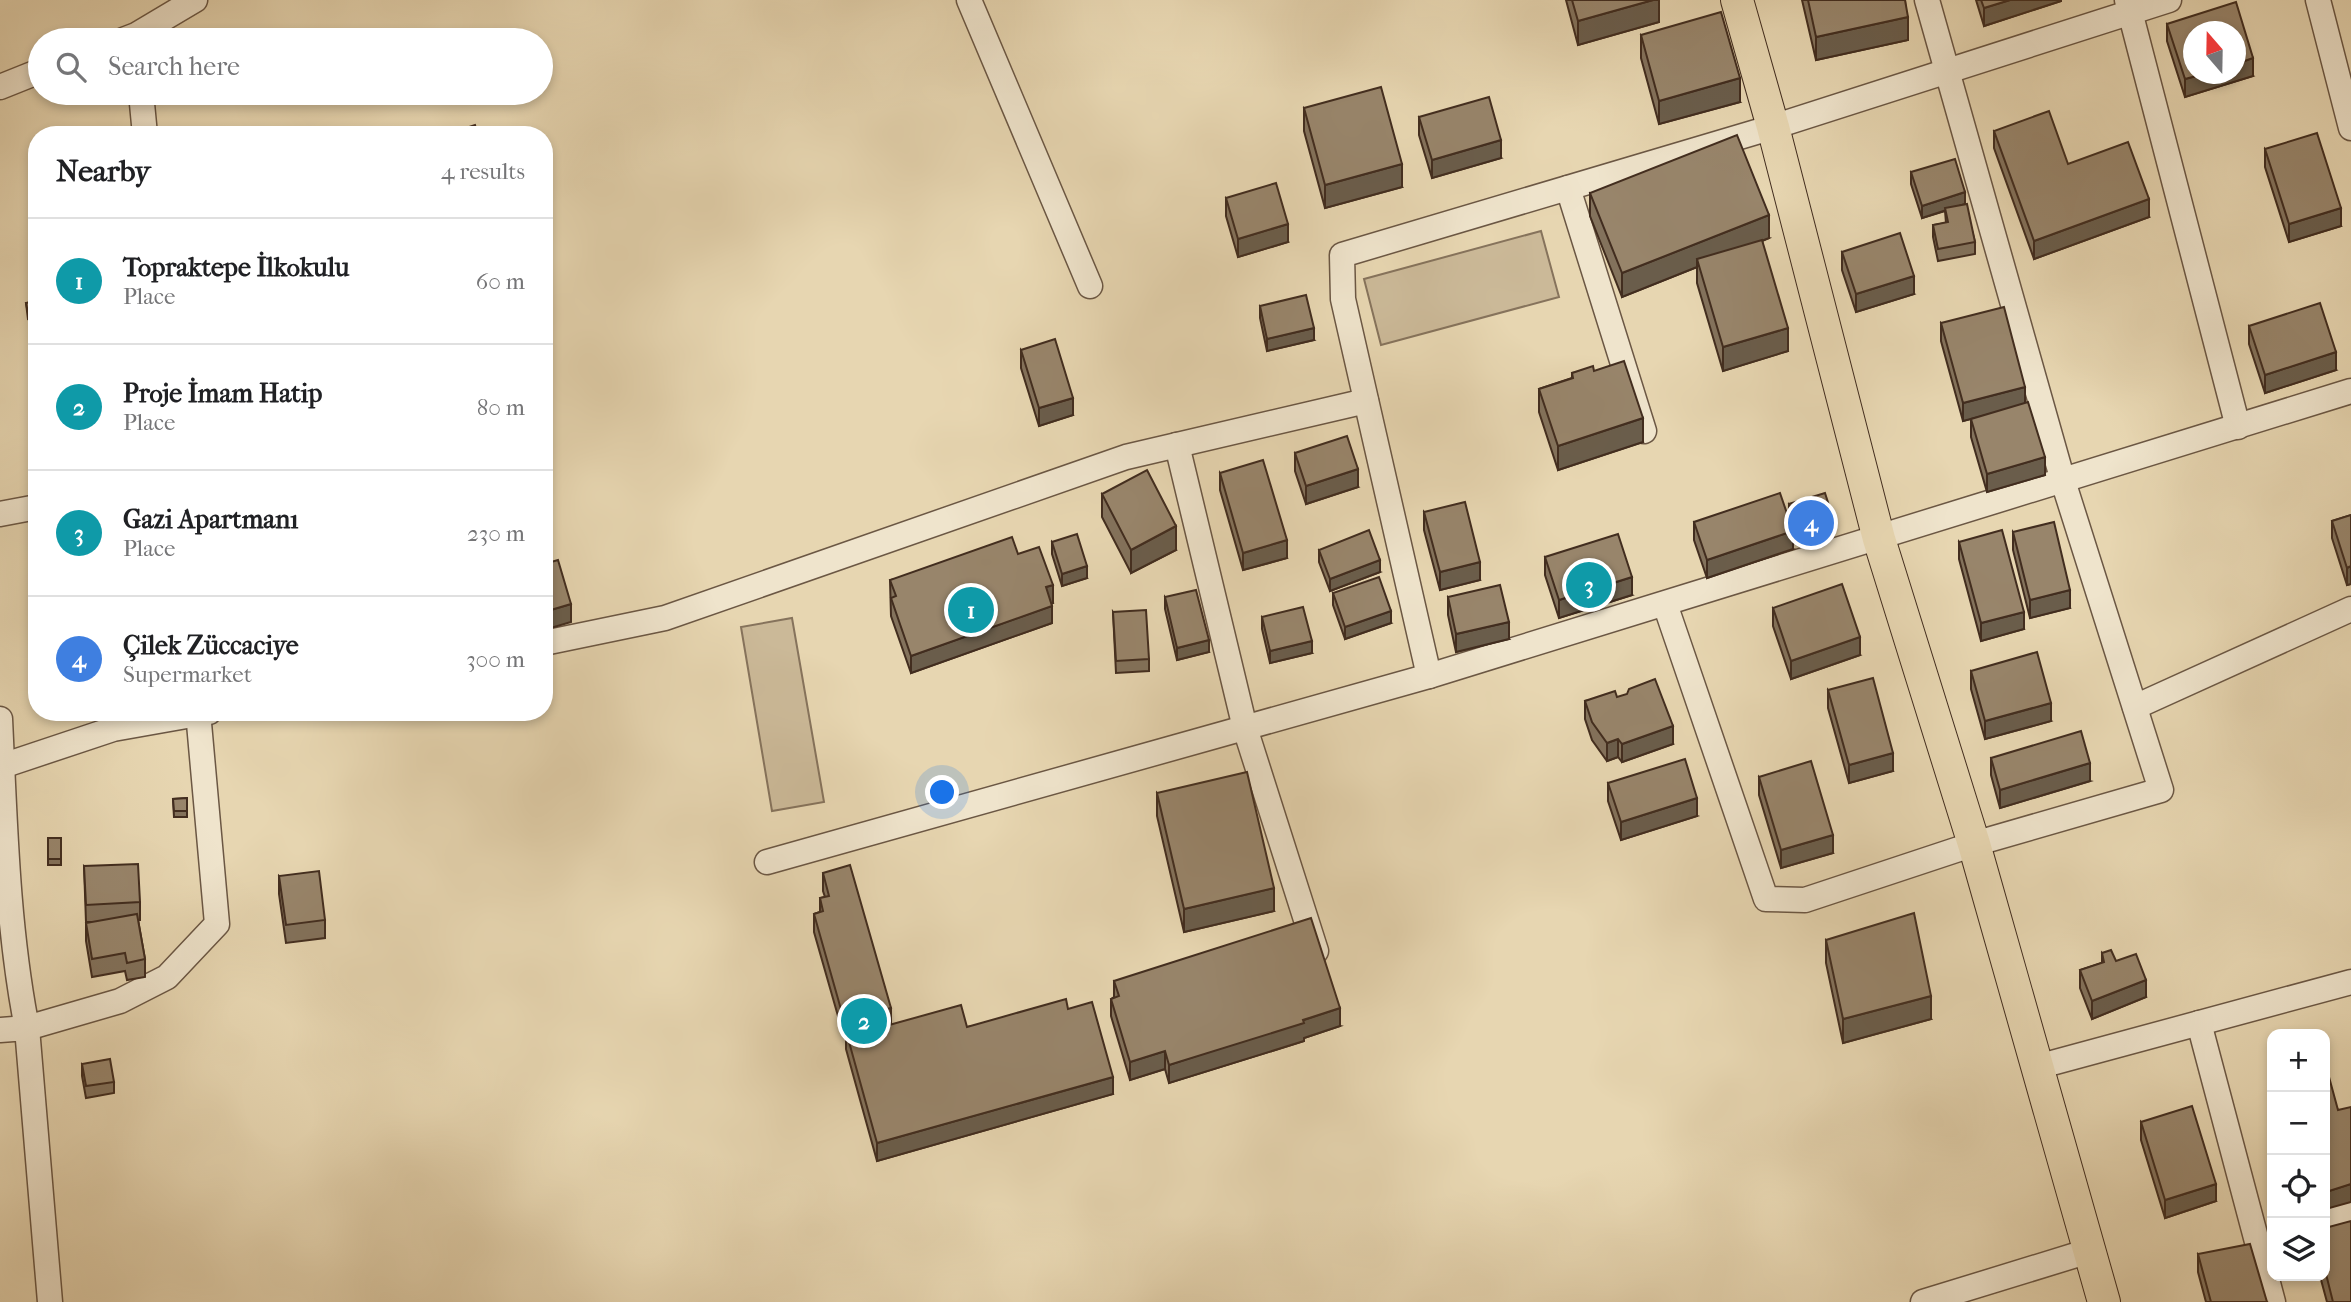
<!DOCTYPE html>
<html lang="en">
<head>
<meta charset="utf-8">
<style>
	body { margin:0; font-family:"IM FELL French Canon",serif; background:#f2f2f2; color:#202124 }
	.controls { position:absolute; right:21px; bottom:21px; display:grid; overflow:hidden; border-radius:14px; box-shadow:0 4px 10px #0003 }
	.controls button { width:63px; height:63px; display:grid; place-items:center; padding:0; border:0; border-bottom:2px solid #e0e0e0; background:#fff; color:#202124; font:35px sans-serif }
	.compass { position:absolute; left:2183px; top:21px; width:63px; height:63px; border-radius:50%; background:#fff; box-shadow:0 4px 10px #0003; rotate:340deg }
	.you { position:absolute; left:943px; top:793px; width:24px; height:24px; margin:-18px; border:5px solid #fff; border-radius:50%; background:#1a73e8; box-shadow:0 0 0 10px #1a73e833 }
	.badge { display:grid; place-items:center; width:46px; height:46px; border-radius:50%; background:#8f2418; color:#fff; font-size:23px; font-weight:700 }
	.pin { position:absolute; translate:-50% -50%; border:4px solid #fff; box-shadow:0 2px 7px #0006 }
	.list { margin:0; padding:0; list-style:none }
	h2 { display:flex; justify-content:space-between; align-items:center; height:91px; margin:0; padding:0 28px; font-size:30px }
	h2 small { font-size:23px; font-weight:400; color:#757577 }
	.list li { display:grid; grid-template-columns:46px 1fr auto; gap:21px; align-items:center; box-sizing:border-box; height:126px; padding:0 28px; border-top:2px solid #e0e0e0 }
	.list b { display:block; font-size:26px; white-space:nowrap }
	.list p { margin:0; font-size:23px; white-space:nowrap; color:#757577 }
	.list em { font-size:23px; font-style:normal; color:#757577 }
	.icon { flex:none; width:38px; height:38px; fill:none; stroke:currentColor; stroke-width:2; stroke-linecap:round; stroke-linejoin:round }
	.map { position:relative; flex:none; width:2351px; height:1302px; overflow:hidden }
	.search { position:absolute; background:#fff; box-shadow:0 4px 10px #0003; left:28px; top:28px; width:525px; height:77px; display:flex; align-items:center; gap:18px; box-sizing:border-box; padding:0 24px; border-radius:38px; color:#757577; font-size:26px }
	.panel { position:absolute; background:#fff; box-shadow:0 4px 10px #0003; left:28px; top:126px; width:525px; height:595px; border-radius:28px }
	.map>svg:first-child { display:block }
	.green { fill:#cbb998; stroke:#86735c; stroke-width:2 }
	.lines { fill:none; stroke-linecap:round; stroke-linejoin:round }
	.minor-casing { stroke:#6b5744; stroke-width:27 }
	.major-casing { stroke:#422d1f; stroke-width:34 }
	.minor { stroke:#efe4cc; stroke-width:24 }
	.major { stroke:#e7d6b1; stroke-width:32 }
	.wall { fill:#83725c; stroke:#422d1f; stroke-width:2 }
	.shaded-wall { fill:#6a5d4b; stroke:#422d1f; stroke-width:2 }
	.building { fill:#98856b; stroke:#422d1f; stroke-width:2 }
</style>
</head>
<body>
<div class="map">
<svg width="2351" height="1302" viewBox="0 0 2351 1302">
	<rect width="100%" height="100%" fill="#e7d6b1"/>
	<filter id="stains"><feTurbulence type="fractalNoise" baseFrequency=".00286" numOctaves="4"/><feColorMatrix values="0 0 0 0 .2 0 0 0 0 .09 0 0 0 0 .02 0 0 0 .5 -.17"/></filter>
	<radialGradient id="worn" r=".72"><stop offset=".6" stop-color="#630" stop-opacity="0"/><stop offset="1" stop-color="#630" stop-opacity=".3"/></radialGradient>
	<g class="green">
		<polygon points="1541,231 1559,297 1381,345 1364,279"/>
		<polygon points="792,618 824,802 772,811 741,627"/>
	</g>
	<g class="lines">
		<g class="minor-casing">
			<g id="minor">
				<polyline points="969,0 1090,286"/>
				<polyline points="2127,0 2238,427"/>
				<polyline points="2318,0 2351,128"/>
				<polyline points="123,40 136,35 195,0"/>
				<polyline points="0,87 40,71"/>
				<polyline points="141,93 145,135"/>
				<polyline points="1568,188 1644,431"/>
				<polyline points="1177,445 1245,728 1316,951"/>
				<polyline points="0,514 37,507"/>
				<polyline points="1665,604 1766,899 1805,900 1974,844 2161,790 2063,481 1927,0"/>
				<polyline points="544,643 665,618 1126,457 1366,401"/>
				<polyline points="1429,676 1343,299 1342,255 1773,127 2169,0"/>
				<polyline points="2135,707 2351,609"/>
				<path d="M0 719C5 822 7 926 27 1028L120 1001 167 977 217 924 198 712"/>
				<polyline points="2,766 113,729 209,712"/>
				<polyline points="767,862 1429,676 2351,391"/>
				<polyline points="2199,1023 2273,1302"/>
				<polyline points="0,1030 27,1028 50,1302"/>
				<polyline points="2037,1067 2351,982"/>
				<polyline points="2325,1220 2351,1214"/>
				<polyline points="1923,1302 2089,1251"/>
			</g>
		</g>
		<g class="major-casing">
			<polyline id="major" points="1737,0 1773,127 1879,539 1974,844 2104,1302"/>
		</g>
		<use href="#minor" class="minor"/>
		<use href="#major" class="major"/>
	</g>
	<g class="wall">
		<polygon points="1566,0 1659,0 1659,22 1578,45"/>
		<polygon points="1802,0 1905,0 1908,40 1816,60"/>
		<polygon points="1976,0 2061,0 2061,1 1984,26"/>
		<polygon points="2167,24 2253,76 2185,97 2167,41"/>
		<polygon points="1641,35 1740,102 1659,124 1641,58"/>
		<polygon points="1304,108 1402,187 1325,208 1304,131"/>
		<polygon points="1419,117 1501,158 1432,178 1419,135"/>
		<polygon points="1994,131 2068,164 2149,217 2034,259 1994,148"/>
		<polygon points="2265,149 2341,226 2289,242 2265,167"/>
		<polygon points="1911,172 1965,204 1975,242 1975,254 1938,261 1933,237 1933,225 1946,223 1945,211 1922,218 1911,184"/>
		<polygon points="1590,193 1769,238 1762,241 1788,351 1723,371 1697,283 1697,267 1622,297 1590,216"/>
		<polygon points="1226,198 1288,242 1238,257 1226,216"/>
		<polygon points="1842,252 1914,294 1856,312 1842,270"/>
		<polygon points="37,301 37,317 28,319 26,303"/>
		<polygon points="1260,306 1314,340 1267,351 1260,318"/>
		<polygon points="1941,323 2025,403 2045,475 1987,492 1971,437 1971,419 1978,417 1963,421 1941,341"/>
		<polygon points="2249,326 2336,370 2265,393 2249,344"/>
		<polygon points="1021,350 1073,415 1039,426 1021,368"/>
		<polygon points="1594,371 1643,442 1558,470 1539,412 1539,389 1572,378 1572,373"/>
		<polygon points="1295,453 1358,487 1306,504 1295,471"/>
		<polygon points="1220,473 1287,558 1243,570 1220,490"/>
		<polygon points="1102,494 1176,550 1131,573 1102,517"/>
		<polygon points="1789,504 1833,530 1797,541 1789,516"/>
		<polygon points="1424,512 1480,580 1440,590 1424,530"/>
		<polygon points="2351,515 2351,584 2347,585 2332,538 2332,521"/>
		<polygon points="1694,522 1793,549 1707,578 1694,540"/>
		<polygon points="2013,532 2070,608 2030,618 2013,550"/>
		<polygon points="1052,542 1087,578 1062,586 1052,554"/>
		<polygon points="1959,542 2024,629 1981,641 1959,559"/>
		<polygon points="1319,550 1380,572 1330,591 1319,562"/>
		<polygon points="1018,554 1053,603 1051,604 1052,623 911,673 891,616 890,580"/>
		<polygon points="1545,557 1632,595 1559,618 1545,575"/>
		<polygon points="1333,593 1391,623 1345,639 1333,605"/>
		<polygon points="1165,597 1209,652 1177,660 1165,609"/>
		<polygon points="1448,597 1509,639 1456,652 1448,615"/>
		<polygon points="1773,608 1860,655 1791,679 1773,626"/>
		<polygon points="1113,612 1149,659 1149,671 1116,673"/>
		<polygon points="1262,617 1312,653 1270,663 1262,629"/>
		<polygon points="1971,671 2051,721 1985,739 1971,689"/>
		<polygon points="1828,690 1893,771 1849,783 1828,708"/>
		<polygon points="1617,697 1673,744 1622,762 1618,757 1607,761 1592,740 1585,719 1585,701"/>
		<polygon points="1991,758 2090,781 2000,808 1991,775"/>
		<polygon points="1759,777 1833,853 1781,868 1759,795"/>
		<polygon points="1608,783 1697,816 1621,840 1608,801"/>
		<polygon points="1157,793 1274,911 1184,932 1157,816"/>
		<polygon points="187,798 187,817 174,817 173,799"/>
		<rect x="48" y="838" width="13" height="27"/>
		<polygon points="84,866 140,902 140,920 138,920 145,959 145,977 127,980 125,971 92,977 86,941 86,923 93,922 86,922"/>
		<polygon points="823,873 891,1025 967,1027 1068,1009 1113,1094 877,1161 846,1049 846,1037 844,1037 814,932 814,914 820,912 820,898 825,897 823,891"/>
		<polygon points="279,876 325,920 325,938 286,943 279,894"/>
		<polygon points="1826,940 1931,1019 1843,1043 1826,963"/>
		<polygon points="2102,953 2146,997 2092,1019 2080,988 2080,970 2102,963"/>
		<polygon points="1114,981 1340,1026 1304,1038 1304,1041 1169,1083 1165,1069 1130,1080 1111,1016 1111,999 1114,997"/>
		<polygon points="82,1064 114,1082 114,1093 86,1098 82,1076"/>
		<polygon points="2141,1122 2216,1201 2165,1218 2141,1140"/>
		<polygon points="2325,1228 2351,1302 2327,1302 2320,1276 2325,1276"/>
		<polygon points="2198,1254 2267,1302 2206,1302 2198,1272"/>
	</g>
	<g class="shaded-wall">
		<polygon points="1653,0 1659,0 1659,22 1578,45 1578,21"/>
		<polygon points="2010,0 2061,0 2061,1 1984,26 1984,8"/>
		<polygon points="1908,17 1908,40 1816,60 1816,37"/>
		<polygon points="2253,58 2253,76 2185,97 2185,79 2204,74 2236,74 2236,64"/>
		<polygon points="1740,78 1740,102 1659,124 1659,101"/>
		<polygon points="1501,140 1501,158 1432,178 1432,160"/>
		<polygon points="1402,164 1402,187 1325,208 1325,185"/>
		<polygon points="1965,192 1965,204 1922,218 1922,206"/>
		<polygon points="2149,199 2149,217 2034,259 2034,241"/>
		<polygon points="2341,208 2341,226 2289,242 2289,224"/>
		<polygon points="1769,215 1769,238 1699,266 1697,259 1697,267 1622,297 1622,273"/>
		<polygon points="1288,224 1288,242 1238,257 1238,239"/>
		<polygon points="1914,276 1914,294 1856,312 1856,294"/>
		<polygon points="1314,328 1314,340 1267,351 1267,339"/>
		<polygon points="1788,328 1788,351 1723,371 1723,347"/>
		<polygon points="2336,352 2336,370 2265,393 2265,375"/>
		<polygon points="2025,387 2025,405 1963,421 1963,403"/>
		<polygon points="1073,398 1073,415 1039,426 1039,408"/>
		<polygon points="1643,418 1643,442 1558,470 1558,446"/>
		<polygon points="2045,457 2045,475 1987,492 1987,474"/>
		<polygon points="1358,469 1358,487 1306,504 1306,486"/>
		<polygon points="1833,518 1833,530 1797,541 1797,529"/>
		<polygon points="1176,526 1176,550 1131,573 1131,550"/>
		<polygon points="1793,531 1793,549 1707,578 1707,560"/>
		<polygon points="1287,540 1287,558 1243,570 1243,553"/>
		<polygon points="1380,560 1380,572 1330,591 1330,579"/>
		<polygon points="1480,562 1480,580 1440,590 1440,572"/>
		<polygon points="1087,566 1087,578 1062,586 1062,574"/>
		<polygon points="2351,566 2351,584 2347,585 2347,568"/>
		<polygon points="1632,577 1632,595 1559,618 1559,600"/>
		<polygon points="1053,585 1053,603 1046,605 1046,587"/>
		<polygon points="2070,590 2070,608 2030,618 2030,600"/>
		<polygon points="571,604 571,622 544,630 544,612"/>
		<polygon points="1052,606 1052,623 911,673 911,656"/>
		<polygon points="1391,611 1391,623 1345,639 1345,627"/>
		<polygon points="2024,612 2024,629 1981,641 1981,623"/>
		<polygon points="1509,622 1509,639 1456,652 1456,634"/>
		<polygon points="1860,637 1860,655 1791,679 1791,661"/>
		<polygon points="1209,640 1209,652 1177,660 1177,648"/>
		<polygon points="1312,641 1312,653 1270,663 1270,651"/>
		<polygon points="2051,703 2051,721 1985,739 1985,721"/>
		<polygon points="1673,726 1673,744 1622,762 1622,744"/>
		<polygon points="1618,739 1618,757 1607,761 1607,743"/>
		<polygon points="1893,753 1893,771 1849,783 1849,765"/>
		<polygon points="2090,763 2090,781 2000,808 2000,790"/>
		<polygon points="1697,798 1697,816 1621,840 1621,822"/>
		<polygon points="1833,835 1833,853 1781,868 1781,850"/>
		<polygon points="1274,888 1274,911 1184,932 1184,909"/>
		<polygon points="2146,980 2146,997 2092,1019 2092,1001"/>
		<polygon points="1931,996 1931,1019 1843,1043 1843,1019"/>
		<polygon points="891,1008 891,1025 878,1029 878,1011"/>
		<polygon points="1340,1008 1340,1026 1304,1038 1304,1041 1169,1083 1169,1065"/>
		<polygon points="853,1017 853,1035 846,1031 846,1037 844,1037 844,1020"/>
		<polygon points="1165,1051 1165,1069 1130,1080 1130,1062"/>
		<polygon points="1113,1077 1113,1094 877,1161 877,1143"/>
		<polygon points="2216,1184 2216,1201 2165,1218 2165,1200"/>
		<polygon points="2351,1184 2351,1202 2326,1209 2326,1192"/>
	</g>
	<g class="building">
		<polygon points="1572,0 1653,0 1578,21"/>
		<polygon points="1808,0 1905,0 1908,17 1816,37"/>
		<polygon points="1981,0 2010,0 1984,8"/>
		<polygon points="2236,2 2253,58 2236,64 2236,32 2194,32 2194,74 2204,74 2185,79 2167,24"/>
		<polygon points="1721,12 1740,78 1659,101 1641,35"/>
		<polygon points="1381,87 1402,164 1325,185 1304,108"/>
		<polygon points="1489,97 1501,140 1432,160 1419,117"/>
		<polygon points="2049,111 2068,164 2128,142 2149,199 2034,241 1994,131"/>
		<polygon points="475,125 478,135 445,135"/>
		<polygon points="2317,133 2341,208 2289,224 2265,149"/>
		<polygon points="1737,135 1769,215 1622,273 1590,193"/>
		<polygon points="1955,159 1965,192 1922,206 1911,172"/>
		<polygon points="1276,183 1288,224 1238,239 1226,198"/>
		<polygon points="1967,204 1975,242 1938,249 1933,225 1948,222 1945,208"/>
		<polygon points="1900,233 1914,276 1856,294 1842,252"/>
		<polygon points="1762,240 1788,328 1723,347 1697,259"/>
		<polygon points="1306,295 1314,328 1267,339 1260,306"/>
		<polygon points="37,301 37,311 28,313 26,303"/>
		<polygon points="2320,303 2336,352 2265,375 2249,326"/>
		<polygon points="2004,307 2025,387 1963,403 1941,323"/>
		<polygon points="1055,339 1073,398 1039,408 1021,350"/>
		<polygon points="1624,361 1643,418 1558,446 1539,389 1573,378 1572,373 1593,366 1594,371"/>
		<polygon points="2028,402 2045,457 1987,474 1971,419"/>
		<polygon points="1347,436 1358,469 1306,486 1295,453"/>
		<polygon points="1263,460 1287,540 1243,553 1220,473"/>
		<polygon points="1147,470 1176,526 1131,550 1102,494"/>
		<polygon points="1780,493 1793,531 1707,560 1694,522"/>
		<polygon points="1825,493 1833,518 1797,529 1789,504"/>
		<polygon points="1465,502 1480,562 1440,572 1424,512"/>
		<polygon points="2351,515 2351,566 2347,568 2332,521"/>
		<polygon points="2054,522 2070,590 2030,600 2013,532"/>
		<polygon points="1369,530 1380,560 1330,579 1319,550"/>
		<polygon points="2002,530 2024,612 1981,623 1959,542"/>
		<polygon points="1077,534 1087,566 1062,574 1052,542"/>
		<polygon points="1618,534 1632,577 1559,600 1545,557"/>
		<polygon points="1012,537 1018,554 1039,547 1053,585 1046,587 1052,606 911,656 891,598 896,596 890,580"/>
		<polygon points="558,560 571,604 544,612 544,564"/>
		<polygon points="1379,577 1391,611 1345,627 1333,593"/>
		<polygon points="1842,584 1860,637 1791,661 1773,608"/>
		<polygon points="1500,585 1509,622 1456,634 1448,597"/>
		<polygon points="1196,590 1209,640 1177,648 1165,597"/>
		<polygon points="1303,607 1312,641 1270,651 1262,617"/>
		<polygon points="1146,610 1149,659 1116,661 1113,612"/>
		<polygon points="2037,652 2051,703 1985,721 1971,671"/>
		<polygon points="1873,678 1893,753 1849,765 1828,690"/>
		<polygon points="1655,679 1673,726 1622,744 1618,739 1607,743 1592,722 1585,701 1615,691 1617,697 1627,694 1629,689"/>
		<polygon points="2081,731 2090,763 2000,790 1991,758"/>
		<polygon points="1685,759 1697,798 1621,822 1608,783"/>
		<polygon points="1811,761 1833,835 1781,850 1759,777"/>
		<polygon points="1247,772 1274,888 1184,909 1157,793"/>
		<polygon points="187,798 187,811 174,811 173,799"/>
		<rect x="48" y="838" width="13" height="21"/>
		<polygon points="138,864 140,902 86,905 84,866"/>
		<polygon points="850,865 891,1008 878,1011 882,1027 961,1005 967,1027 1066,999 1068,1009 1092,1002 1113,1077 877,1143 846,1031 856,1029 853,1017 844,1020 814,914 823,911 820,898 829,896 823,873"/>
		<polygon points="319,871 325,920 286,925 279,876"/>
		<polygon points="1914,913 1931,996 1843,1019 1826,940"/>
		<polygon points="137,914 145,959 127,963 125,953 92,959 86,923"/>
		<polygon points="1311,918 1340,1008 1303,1020 1304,1023 1169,1065 1165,1051 1130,1062 1111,999 1119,996 1114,981"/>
		<polygon points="2111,950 2116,961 2136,954 2146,980 2092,1001 2080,970 2104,962 2102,953"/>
		<polygon points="110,1059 114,1082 86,1086 82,1064"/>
		<polygon points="2329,1077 2338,1110 2351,1107 2351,1184 2326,1192 2325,1079"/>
		<polygon points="2192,1106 2216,1184 2165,1200 2141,1122"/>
		<polygon points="2351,1221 2351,1302 2333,1302 2325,1270 2325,1228"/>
		<polygon points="2250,1244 2267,1302 2211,1302 2198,1254"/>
	</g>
	<rect width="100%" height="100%" filter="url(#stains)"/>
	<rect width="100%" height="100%" fill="url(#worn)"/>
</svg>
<div class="controls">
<button>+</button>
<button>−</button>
<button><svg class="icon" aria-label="locate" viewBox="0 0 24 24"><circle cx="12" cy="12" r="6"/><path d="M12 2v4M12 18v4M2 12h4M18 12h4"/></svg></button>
<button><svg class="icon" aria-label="layers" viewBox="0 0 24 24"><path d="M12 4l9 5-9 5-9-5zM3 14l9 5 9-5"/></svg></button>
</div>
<svg class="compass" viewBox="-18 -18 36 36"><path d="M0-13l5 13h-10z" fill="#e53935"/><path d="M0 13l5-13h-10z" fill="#757577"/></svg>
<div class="you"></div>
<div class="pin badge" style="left:971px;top:610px;background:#0f9aa8">1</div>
<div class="pin badge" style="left:864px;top:1021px;background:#0f9aa8">2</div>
<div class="pin badge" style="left:1589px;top:585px;background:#0f9aa8">3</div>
<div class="pin badge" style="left:1811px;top:523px;background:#3f7fe0">4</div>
<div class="search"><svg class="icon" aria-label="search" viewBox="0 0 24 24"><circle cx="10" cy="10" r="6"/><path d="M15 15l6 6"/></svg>Search here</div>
<section class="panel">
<h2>Nearby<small>4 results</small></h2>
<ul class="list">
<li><span class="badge" style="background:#0f9aa8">1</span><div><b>Topraktepe İlkokulu</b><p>Place</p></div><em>60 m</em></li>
<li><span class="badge" style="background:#0f9aa8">2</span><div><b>Proje İmam Hatip</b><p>Place</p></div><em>80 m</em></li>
<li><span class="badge" style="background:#0f9aa8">3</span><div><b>Gazi Apartmanı</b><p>Place</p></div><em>230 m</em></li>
<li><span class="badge" style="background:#3f7fe0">4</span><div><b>Çilek Züccaciye</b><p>Supermarket</p></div><em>300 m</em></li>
</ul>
</section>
</div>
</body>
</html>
